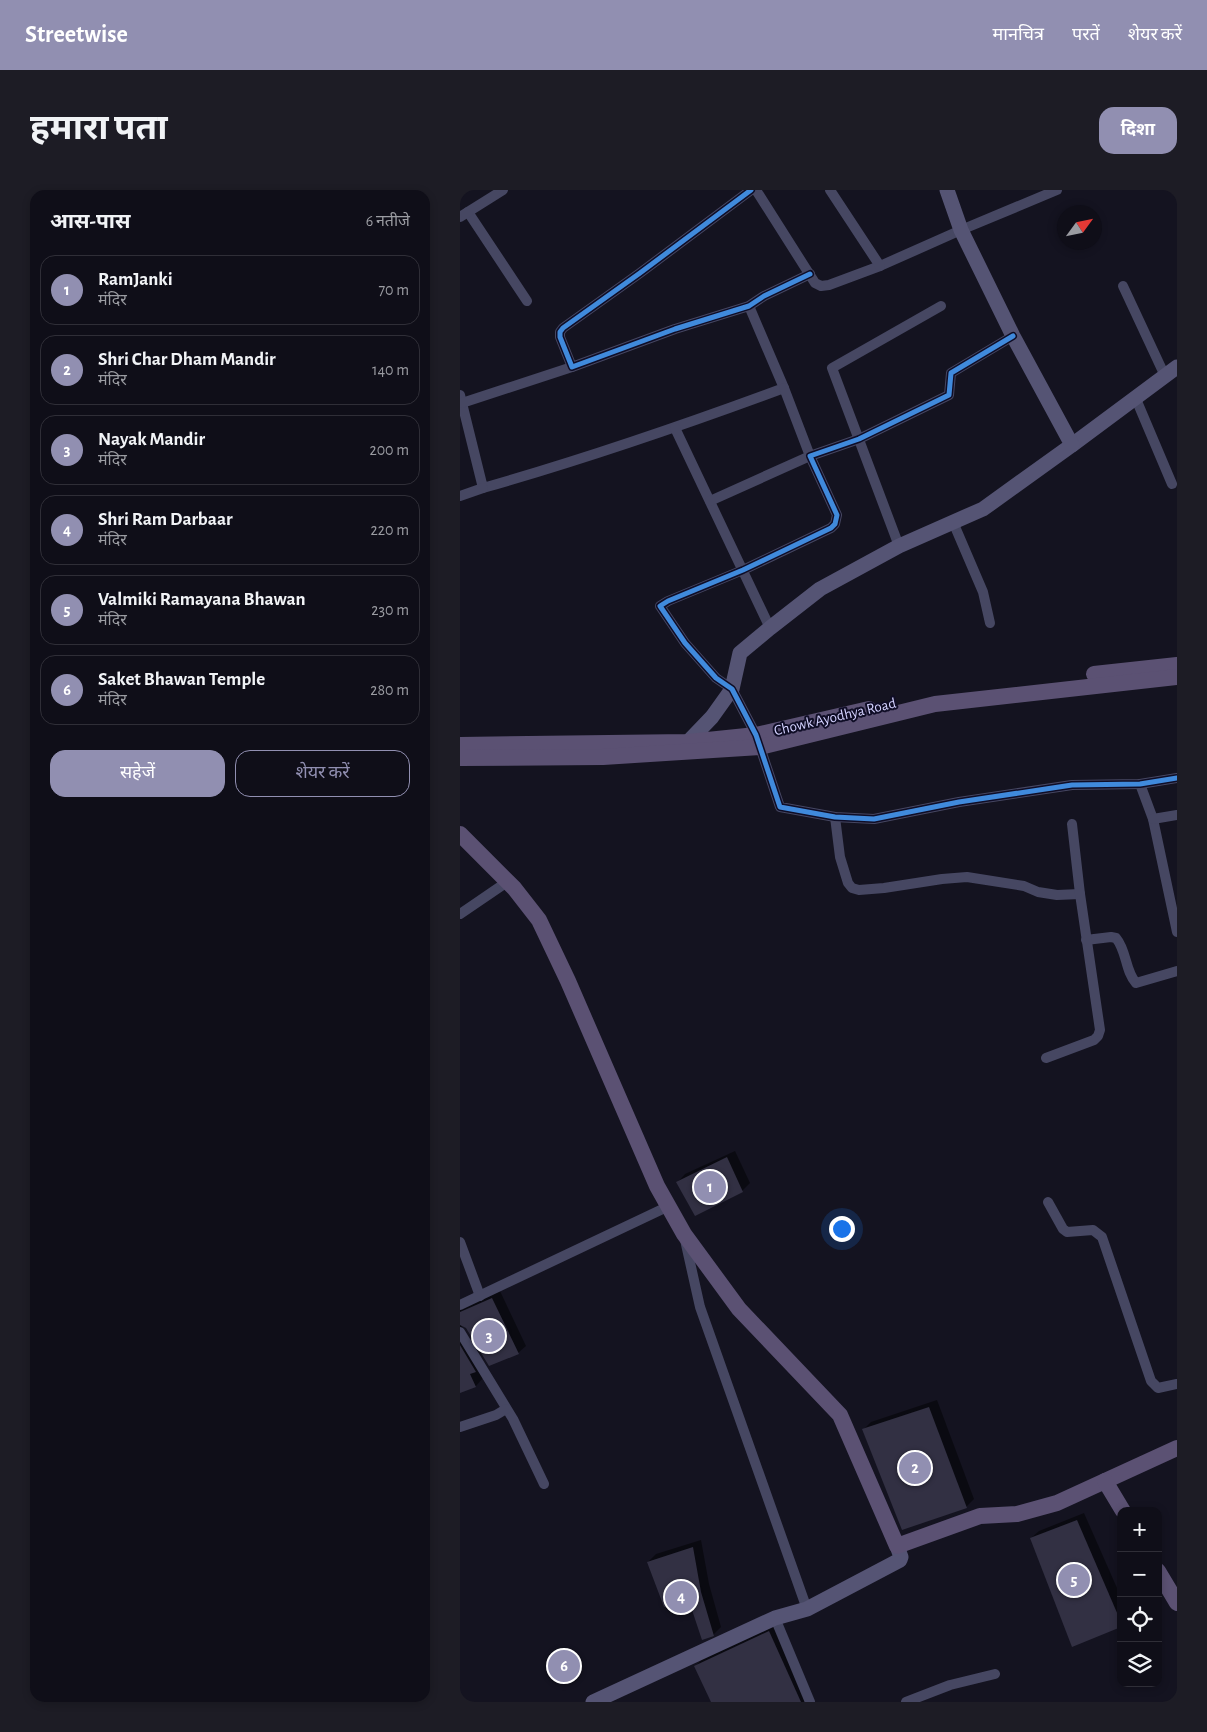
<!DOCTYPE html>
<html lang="hi">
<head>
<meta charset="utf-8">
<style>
	body { margin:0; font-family:"Alegreya Sans","Noto Sans Devanagari",sans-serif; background:#1d1c25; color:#f1f3f6 }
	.controls { position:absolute; right:15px; bottom:15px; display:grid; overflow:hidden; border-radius:10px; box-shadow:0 2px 8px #0003 }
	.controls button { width:45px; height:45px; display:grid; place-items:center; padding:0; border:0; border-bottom:1px solid #2f2e37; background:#0f0e18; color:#f1f3f6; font:25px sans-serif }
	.compass { position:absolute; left:597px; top:15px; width:45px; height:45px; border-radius:50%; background:#0f0e18; box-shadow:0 2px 8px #0003; rotate:57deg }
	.you { position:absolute; left:381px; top:1038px; width:18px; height:18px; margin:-12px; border:4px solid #fff; border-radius:50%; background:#1a73e8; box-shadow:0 0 0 8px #1a73e833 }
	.badge { display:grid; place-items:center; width:32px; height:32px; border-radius:50%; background:#918fb1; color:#fff; font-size:16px; font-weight:700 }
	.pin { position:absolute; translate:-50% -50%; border:2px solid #fff; box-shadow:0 1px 5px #0006 }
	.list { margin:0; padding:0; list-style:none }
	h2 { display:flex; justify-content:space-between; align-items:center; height:65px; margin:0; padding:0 20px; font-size:21px }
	h2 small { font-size:16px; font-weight:400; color:#9b9ca2 }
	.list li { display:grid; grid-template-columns:32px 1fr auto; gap:15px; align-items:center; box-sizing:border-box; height:70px; margin:0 10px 10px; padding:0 10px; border:1px solid #2f2e37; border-radius:15px }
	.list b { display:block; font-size:19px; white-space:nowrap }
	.list p { margin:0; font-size:16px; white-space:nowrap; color:#9b9ca2 }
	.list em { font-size:16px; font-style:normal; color:#9b9ca2 }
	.actions { display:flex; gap:10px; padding:15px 20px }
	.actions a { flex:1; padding:11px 0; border:1px solid #918fb1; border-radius:15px; text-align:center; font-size:18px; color:#918fb1 }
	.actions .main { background:#918fb1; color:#fff }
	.icon { flex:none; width:28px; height:28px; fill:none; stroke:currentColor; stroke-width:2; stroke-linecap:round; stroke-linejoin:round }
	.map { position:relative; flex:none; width:717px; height:1512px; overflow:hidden; border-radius:15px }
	header { display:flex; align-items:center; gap:30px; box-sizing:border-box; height:70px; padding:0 25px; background:#918fb1; color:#fff }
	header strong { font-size:24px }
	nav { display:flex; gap:28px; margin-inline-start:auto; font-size:18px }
	.intro { display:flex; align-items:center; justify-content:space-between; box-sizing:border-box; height:120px; padding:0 30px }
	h1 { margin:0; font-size:35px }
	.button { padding:12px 22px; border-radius:15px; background:#918fb1; color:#fff; font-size:18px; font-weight:700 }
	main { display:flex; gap:30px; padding:0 30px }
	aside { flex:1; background:#0f0e18; border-radius:15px; box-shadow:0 2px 8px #0003 }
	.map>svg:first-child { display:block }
	.shadow { fill:#0007 }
	.building { fill:#323043 }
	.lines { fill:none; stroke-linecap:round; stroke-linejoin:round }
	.street { stroke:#464762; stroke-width:10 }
	.secondary { stroke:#555474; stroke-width:15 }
	.primary { stroke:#5b5173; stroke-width:16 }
	.cycleway-casing { stroke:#0f0d26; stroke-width:8 }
	.cycleway { stroke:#408adc; stroke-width:5 }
	.labels { text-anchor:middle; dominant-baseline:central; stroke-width:4; stroke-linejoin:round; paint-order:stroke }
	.street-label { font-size:15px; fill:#d4d2ff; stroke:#0f0d26 }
</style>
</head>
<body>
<header>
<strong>Streetwise</strong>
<nav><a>मानचित्र</a><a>परतें</a><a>शेयर करें</a></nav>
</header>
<div class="intro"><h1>हमारा पता</h1><a class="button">दिशा</a></div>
<main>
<aside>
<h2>आस-पास<small>6 नतीजे</small></h2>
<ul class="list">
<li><span class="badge">1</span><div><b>RamJanki</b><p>मंदिर</p></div><em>70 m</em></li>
<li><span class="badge">2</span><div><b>Shri Char Dham Mandir</b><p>मंदिर</p></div><em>140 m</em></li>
<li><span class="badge">3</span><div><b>Nayak Mandir</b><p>मंदिर</p></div><em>200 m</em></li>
<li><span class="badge">4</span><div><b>Shri Ram Darbaar</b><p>मंदिर</p></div><em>220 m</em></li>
<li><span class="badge">5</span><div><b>Valmiki Ramayana Bhawan</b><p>मंदिर</p></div><em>230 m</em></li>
<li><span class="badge">6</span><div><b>Saket Bhawan Temple</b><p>मंदिर</p></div><em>280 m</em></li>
</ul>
<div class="actions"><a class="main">सहेजें</a><a>शेयर करें</a></div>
</aside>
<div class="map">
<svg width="717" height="1512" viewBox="0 0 717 1512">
	<rect width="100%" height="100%" fill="#141320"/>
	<g class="shadow">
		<polygon points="275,961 290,993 282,1001 218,992 225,984"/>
		<polygon points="40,1101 66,1156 58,1163 1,1135 23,1173 23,1188 16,1196 0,1201 0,1120 7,1115"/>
		<polygon points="477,1210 514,1309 506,1317 443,1338 404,1239 411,1232"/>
		<polygon points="624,1323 661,1407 661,1436 571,1348 579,1341"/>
		<polygon points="241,1350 249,1394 261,1437 253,1445 230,1410 188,1372 196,1364"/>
		<polygon points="317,1434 352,1512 252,1512 236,1476 243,1468"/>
	</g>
	<g class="building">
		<polygon points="267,967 283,1002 235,1026 216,992"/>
		<polygon points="32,1108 59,1164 29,1176 6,1138 0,1135 0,1122"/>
		<polygon points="0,1155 16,1182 10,1184 16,1197 0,1203"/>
		<polygon points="469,1217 507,1318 442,1340 402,1239"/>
		<polygon points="617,1330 661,1432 661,1437 612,1457 570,1348"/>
		<polygon points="233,1357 241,1402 254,1446 242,1450 229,1411 204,1417 187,1372"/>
		<polygon points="309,1441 341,1512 251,1512 234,1476"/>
	</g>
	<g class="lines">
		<g class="street">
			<polyline points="291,0 180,83 103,138 100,142 100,147 112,177 215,139 289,116 304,106 350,84"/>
			<polyline points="296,0 355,93 361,96 369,95 420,76 501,40 597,0"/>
			<polyline points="370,0 420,76"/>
			<polyline points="8,22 67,111"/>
			<polyline points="0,27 43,0"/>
			<polyline points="663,96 705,186"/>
			<polyline points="553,146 491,183 489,205 399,249 350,266 377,325 375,334 371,338 283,380 208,411 200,416 225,453 256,488 272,499 296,545 320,617 375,627 414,629 499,612 612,595 680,594 717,588"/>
			<path d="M0 205 23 298C125 269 224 235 324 198L289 116"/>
			<polyline points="676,209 712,294"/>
			<polyline points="2,213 112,177"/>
			<polyline points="215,238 310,438"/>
			<polyline points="0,306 23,298"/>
			<polyline points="250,311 350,266 324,198"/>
			<polyline points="493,332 523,402 530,433"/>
			<polyline points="439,356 372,178 481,116"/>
			<polyline points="680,594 693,629 717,742"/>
			<polyline points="375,627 380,667 388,693 392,698 399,700 424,698 482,689 507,687 564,696 578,702 597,705 620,704"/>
			<polyline points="693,629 717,625"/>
			<polyline points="0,724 47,692"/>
			<path d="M626 750 651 747 656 748C667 761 665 781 676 793L717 781"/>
			<polyline points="586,868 634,850 638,846 640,840 620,704 612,634"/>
			<polyline points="588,1012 603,1039 607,1042 633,1040 642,1047 691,1191 698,1198 717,1194"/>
			<polyline points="225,1050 240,1117 347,1419"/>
			<polyline points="0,1052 20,1106"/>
			<polyline points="0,1115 209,1016"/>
			<polyline points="0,1142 53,1229 84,1294"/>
			<polyline points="0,1237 36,1225 46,1219"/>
			<polyline points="315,1428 350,1512"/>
			<polyline points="446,1512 490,1495 535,1484"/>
		</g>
		<g class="secondary">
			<polyline points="612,255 717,177"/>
			<polyline points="228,552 252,527 272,499 280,463 310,438 360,399 439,356 523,319 612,255 553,146 501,40 487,0"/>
			<polyline points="133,1512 315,1428 347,1419 440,1370 441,1367 437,1356"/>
		</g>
		<g class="primary">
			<polyline points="634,484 717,475"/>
			<polyline points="0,555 228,552 296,545 409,519"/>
			<polyline points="0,568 143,567 300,557 475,514 717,487"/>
			<polyline points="0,644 54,698 79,730 108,791 197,996 224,1044 279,1119 380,1225 437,1356 520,1326 557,1324 597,1313 717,1258"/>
			<polyline points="645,1291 663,1321"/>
			<polyline points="698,1381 717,1413"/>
		</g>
		<g class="cycleway-casing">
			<g id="cycleway">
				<polyline points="291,0 180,83 103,138 100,142 100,147 112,177 215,139 289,116 304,106 350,84"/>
				<polyline points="553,146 491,183 489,205 399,249 350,266 377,325 375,334 371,338 283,380 208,411 200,416 225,453 256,488 272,499 296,545 320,617 375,627 414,629 499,612 612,595 680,594 717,588"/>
			</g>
		</g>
		<use href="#cycleway" class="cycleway"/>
	</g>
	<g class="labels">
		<g class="street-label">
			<text transform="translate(375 527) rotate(-13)">Chowk Ayodhya Road</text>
		</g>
	</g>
</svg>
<div class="controls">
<button>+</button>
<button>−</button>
<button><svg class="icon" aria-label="locate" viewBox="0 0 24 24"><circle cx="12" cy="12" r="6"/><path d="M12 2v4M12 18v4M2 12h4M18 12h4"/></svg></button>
<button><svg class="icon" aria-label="layers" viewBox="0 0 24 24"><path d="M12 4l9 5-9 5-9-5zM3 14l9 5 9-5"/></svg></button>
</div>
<svg class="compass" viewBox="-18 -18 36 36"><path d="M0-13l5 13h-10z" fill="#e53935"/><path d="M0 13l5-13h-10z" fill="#9b9ca2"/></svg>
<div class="you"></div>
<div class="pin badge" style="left:250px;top:997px">1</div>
<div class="pin badge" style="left:455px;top:1278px">2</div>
<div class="pin badge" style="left:29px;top:1146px">3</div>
<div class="pin badge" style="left:221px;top:1407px">4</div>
<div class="pin badge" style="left:614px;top:1390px">5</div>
<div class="pin badge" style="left:104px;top:1476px">6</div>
</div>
</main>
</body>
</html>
